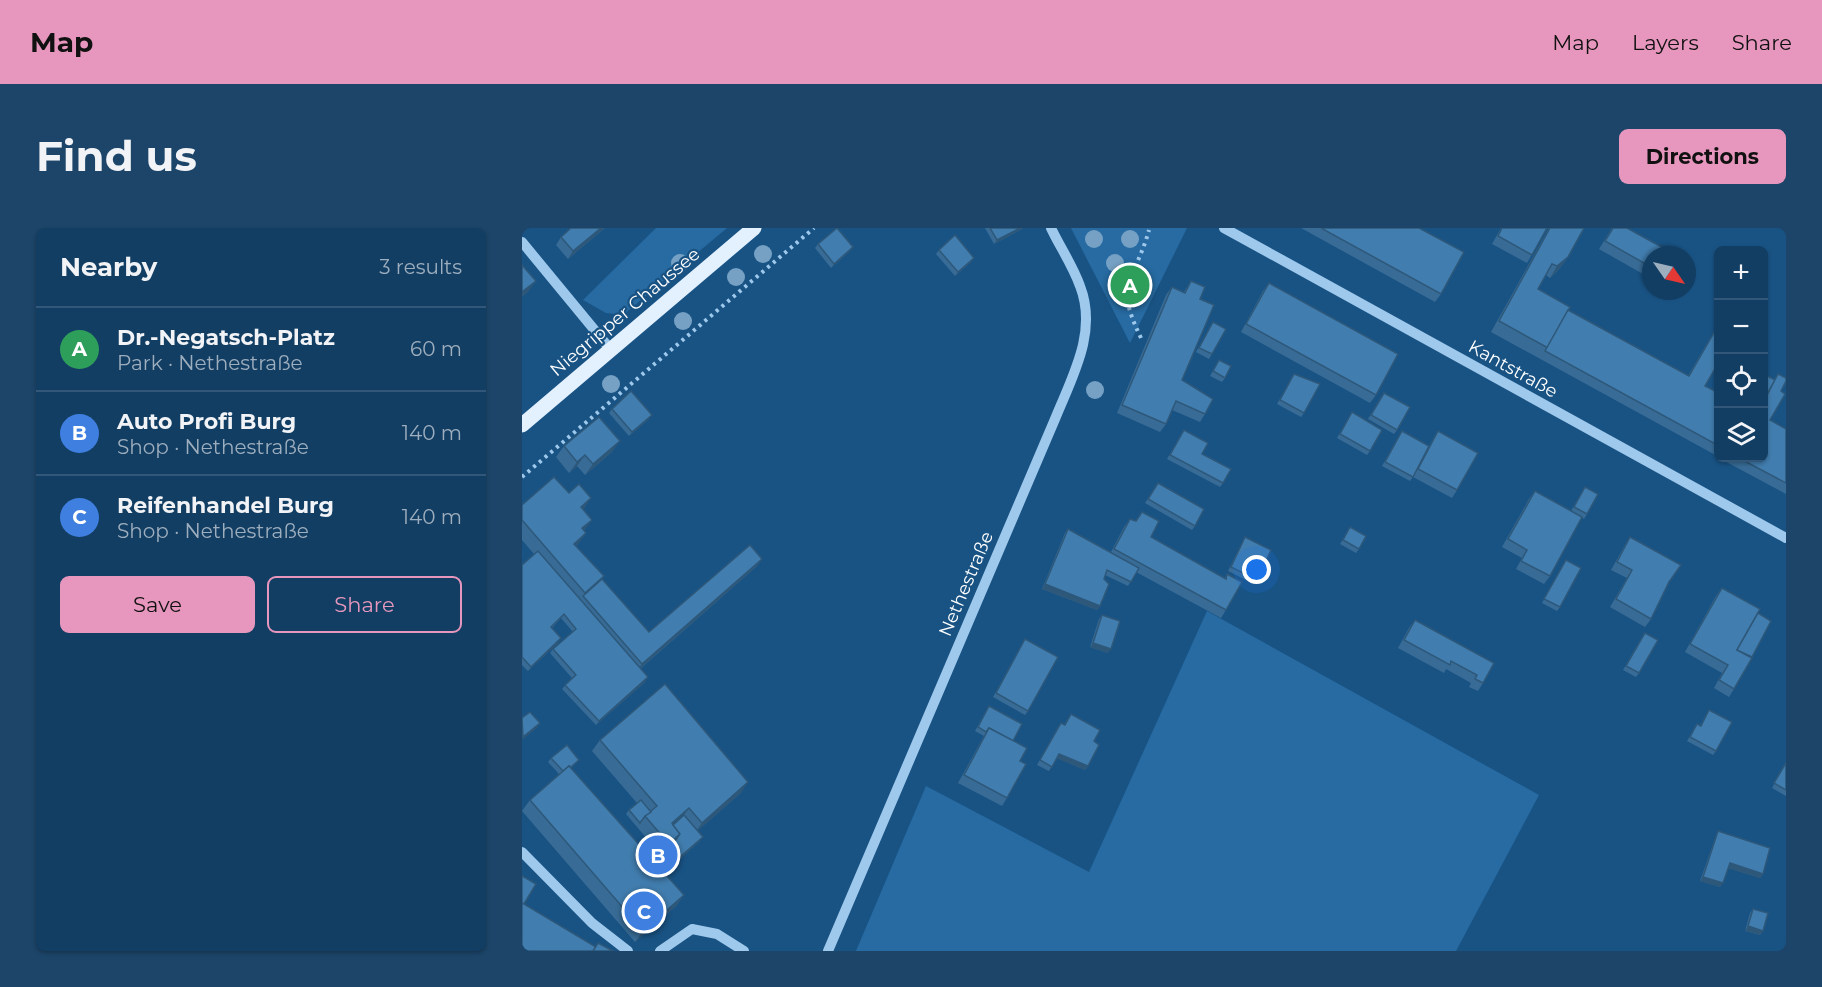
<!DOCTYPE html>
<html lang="en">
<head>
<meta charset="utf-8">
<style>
	body { margin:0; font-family:Montserrat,sans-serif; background:#1c4569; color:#f1f3f6 }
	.controls { position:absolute; right:18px; top:18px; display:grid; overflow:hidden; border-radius:9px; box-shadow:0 2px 4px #0004 }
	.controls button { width:54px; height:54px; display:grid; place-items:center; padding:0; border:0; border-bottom:2px solid #325778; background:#133e63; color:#f1f3f6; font:30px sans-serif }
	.compass { position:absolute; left:1120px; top:18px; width:54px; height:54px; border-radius:50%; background:#133e63; box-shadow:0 2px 4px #0004; rotate:124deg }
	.you { position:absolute; left:735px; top:342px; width:21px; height:21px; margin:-15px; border:4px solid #fff; border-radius:50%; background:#1a73e8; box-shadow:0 0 0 9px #1a73e833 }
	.badge { display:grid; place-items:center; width:39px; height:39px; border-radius:50%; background:#e797bd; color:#fff; font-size:20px; font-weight:700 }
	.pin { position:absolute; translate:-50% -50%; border:3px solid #fff; box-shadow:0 2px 6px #0006 }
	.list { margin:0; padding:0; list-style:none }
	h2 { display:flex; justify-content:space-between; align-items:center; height:78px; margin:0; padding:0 24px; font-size:26px }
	h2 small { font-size:20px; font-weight:400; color:#9daebe }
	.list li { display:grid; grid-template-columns:39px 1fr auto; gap:18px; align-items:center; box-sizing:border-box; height:84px; padding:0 24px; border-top:2px solid #325778 }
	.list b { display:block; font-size:22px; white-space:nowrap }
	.list p { margin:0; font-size:20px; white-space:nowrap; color:#9daebe }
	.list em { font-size:20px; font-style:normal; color:#9daebe }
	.actions { display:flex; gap:12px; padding:18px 24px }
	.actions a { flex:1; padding:14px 0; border:2px solid #e797bd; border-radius:9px; text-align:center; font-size:21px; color:#e797bd }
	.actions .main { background:#e797bd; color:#111 }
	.icon { flex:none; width:33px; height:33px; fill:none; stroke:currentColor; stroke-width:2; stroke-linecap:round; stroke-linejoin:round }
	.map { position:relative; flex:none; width:1264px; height:723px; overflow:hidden; border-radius:9px }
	header { display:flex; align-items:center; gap:36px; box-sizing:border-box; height:84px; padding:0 30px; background:#e797bd; color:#111 }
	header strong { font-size:28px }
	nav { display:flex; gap:33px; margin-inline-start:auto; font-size:21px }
	.intro { display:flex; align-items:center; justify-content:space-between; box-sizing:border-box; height:144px; padding:0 36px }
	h1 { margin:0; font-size:42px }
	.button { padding:15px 27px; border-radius:9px; background:#e797bd; color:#111; font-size:21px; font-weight:700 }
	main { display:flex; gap:36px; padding:0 36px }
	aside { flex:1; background:#133e63; border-radius:9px; box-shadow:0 2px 4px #0004 }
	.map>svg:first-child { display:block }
	.green { fill:#276ba2 }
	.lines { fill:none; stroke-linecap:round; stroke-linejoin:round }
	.path { stroke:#9ec9ec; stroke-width:4; stroke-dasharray:3 4.5; stroke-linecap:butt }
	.minor { stroke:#9ec9ec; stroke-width:10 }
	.major { stroke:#e3f1ff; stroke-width:15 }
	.tree { fill:#76a1c4 }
	.wall { fill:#386c96 }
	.shaded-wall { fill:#2e587a }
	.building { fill:#417dae; stroke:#2e587a; stroke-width:1.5 }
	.labels { text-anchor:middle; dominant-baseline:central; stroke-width:4.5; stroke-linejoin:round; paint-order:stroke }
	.street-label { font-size:18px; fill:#fff; stroke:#195384 }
</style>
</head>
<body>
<header>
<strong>Map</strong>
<nav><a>Map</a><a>Layers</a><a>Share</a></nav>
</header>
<div class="intro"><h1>Find us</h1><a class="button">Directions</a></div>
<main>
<aside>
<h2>Nearby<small>3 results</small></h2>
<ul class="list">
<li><span class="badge" style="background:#2e9e5b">A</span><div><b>Dr.-Negatsch-Platz</b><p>Park · Nethestraße</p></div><em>60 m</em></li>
<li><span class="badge" style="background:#3f7fe0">B</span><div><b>Auto Profi Burg</b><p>Shop · Nethestraße</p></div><em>140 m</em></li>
<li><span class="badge" style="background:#3f7fe0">C</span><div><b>Reifenhandel Burg</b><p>Shop · Nethestraße</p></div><em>140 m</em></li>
</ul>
<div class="actions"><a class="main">Save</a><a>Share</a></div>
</aside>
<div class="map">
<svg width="1264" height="723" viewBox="0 0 1264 723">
	<rect width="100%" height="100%" fill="#195384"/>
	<g class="green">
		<polygon points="134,0 205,0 101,87 84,85 61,72"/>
		<polygon points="549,0 665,0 608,115"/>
		<polygon points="685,383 1017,567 934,723 334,723 404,558 567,644"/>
	</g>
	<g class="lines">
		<g class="path">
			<path d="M619 110C591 52 612 56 627 2"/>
			<polyline points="0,249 292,0"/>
		</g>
		<g class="minor">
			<polyline points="702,0 1264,310"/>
			<polyline points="0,14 89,122"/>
			<polyline points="0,624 70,695 106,723"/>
			<polyline points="138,723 170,701 195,706 222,723"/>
			<path d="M306 723 533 191C550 149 576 104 558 58 551 38 538 19 529 0"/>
		</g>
		<polyline class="major" points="0,197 232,0"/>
	</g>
	<g class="tree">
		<circle cx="572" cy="11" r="9"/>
		<circle cx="608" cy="11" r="9"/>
		<circle cx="241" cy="26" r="9"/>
		<circle cx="158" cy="35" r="9"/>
		<circle cx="593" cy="35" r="9"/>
		<circle cx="214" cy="49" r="9"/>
		<circle cx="161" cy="93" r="9"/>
		<circle cx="89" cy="156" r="9"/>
		<circle cx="573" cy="162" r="9"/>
	</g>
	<g class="wall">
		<polygon points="47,0 83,0 46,31 34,17 39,9 48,1"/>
		<polygon points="463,0 501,0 500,1 472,16"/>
		<polygon points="779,0 897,0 919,66 913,74"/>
		<polygon points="979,0 1025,0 1005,35 970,16"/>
		<polygon points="1027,0 1062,0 1046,29 1038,40 1028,50 1024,47 1016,61 1046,82 1166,148 1197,95 1197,134 1183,158 1197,165 1197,229 969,104"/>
		<polygon points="1090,0 1105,0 1129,27 1128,50 1077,21"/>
		<polygon points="296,16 331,19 328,23 309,40 293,20"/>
		<polygon points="417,22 449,34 433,48 414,26"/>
		<polygon points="669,53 678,71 660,152 683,186 678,194 650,182 644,196 638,204 595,185 644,67 650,59 662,64"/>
		<polygon points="747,55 854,167 848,175 719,104 741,63"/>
		<polygon points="691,94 690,126 687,131 674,124"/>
		<polygon points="697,132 703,150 700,154 688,148"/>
		<polygon points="772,146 782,185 779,189 755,176"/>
		<polygon points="1256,146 1259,163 1248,192 1264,201 1264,266 1197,230 1242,230 1252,152"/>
		<polygon points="859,169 875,202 872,206 846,191"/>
		<polygon points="90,181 127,191 107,208 87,185"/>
		<polygon points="830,184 848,223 845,227 815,210"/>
		<polygon points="662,202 701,255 698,259 645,231"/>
		<polygon points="880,203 907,218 916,203 935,262 930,270 891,249 888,253 860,238"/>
		<polygon points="42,218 90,224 63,247 55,238 47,245 34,229"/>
		<polygon points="636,255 673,298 670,302 623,275"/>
		<polygon points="1063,259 1065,286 1062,291 1060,289 1028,348 1022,356 994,341 1000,330 980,319 1007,271 1013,263 1049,283"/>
		<polygon points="0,277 61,282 62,303 64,305 54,318 82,348 80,351 127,404 240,331 234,339 118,441 123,454 74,497 40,461 50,450 28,425 31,421 51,404 39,390 30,400 36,415 6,443 0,437 0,337 12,326 0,312"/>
		<polygon points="620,284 629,309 703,350 705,346 704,382 699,390 614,344 606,358 583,347 582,351 578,378 575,382 520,361 543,305 546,301 589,324 602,299 608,291 614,293"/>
		<polygon points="828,299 837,321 834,325 818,316"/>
		<polygon points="723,309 735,352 732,356 706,343"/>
		<polygon points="1108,309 1147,355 1129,391 1123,399 1088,379 1105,350 1089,342 1103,317"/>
		<polygon points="1044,332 1038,379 1035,383 1020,375"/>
		<polygon points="1200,360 1236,385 1212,461 1207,469 1192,460 1200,445 1163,424 1194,368"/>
		<polygon points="580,387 586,425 568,419 577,391"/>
		<polygon points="893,392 972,435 961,455 956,463 947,459 949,455 924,441 922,445 876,420 887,400"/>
		<polygon points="1120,409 1117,445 1114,449 1101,442"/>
		<polygon points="503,411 506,483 503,487 471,469"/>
		<polygon points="467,478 491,513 498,533 485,570 480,578 436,555 462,508 453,503"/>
		<polygon points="1187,482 1194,523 1191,527 1165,513 1175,496 1178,498"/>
		<polygon points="549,486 572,513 566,538 563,542 535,530 527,543 515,537 536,499 539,495 542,497"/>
		<polygon points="78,512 219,565 175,603 178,613 149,639 104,586 107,582 115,575 70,523"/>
		<polygon points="29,530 57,532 49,540 162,667 154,678 113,714 0,583 8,572 37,546 26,534"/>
		<polygon points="1264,534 1264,568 1250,560"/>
		<polygon points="1196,603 1241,646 1238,650 1206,640 1198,659 1178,653 1194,608"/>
		<polygon points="1231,681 1241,703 1238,707 1223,703 1228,685"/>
	</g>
	<g class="shaded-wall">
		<polygon points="79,0 83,0 46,31 51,23"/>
		<polygon points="498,0 501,0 500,1 472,16 475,12"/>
		<polygon points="331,19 328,23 309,40 312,36"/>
		<polygon points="1046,29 1038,40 1028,50 1035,38"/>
		<polygon points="452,30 449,34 433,48 436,44"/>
		<polygon points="14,53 6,64 0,69 0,64"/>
		<polygon points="130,187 127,191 107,208 110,204"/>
		<polygon points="98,213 90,224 63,247 71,236"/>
		<polygon points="63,227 55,238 47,245 55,234"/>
		<polygon points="69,270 62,281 51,290 59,279"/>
		<polygon points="70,292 62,303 60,300"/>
		<polygon points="64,305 56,316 44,327 52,316"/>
		<polygon points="240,331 234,339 114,444 120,436"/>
		<polygon points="523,356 578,378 575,382 520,361"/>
		<polygon points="39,410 36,415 6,443 9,439"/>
		<polygon points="571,415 589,421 586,425 568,419"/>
		<polygon points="126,449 123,454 74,497 77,493"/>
		<polygon points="18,495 15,500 0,512 1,509"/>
		<polygon points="537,526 566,538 563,542 534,530"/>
		<polygon points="226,554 219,565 172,606 180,595"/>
		<polygon points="167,580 159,591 146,603 150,595"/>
		<polygon points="158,606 151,617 142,623 147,616"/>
		<polygon points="181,609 178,613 149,639 152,634"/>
		<polygon points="1208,635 1241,646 1238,650 1205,640"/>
		<polygon points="1181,649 1201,655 1198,659 1178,653"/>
		<polygon points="162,667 154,678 113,714 121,703"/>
		<polygon points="1226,698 1241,703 1238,707 1223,703"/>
	</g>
	<g class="building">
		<polygon points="49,0 79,0 51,23 39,9"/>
		<polygon points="315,0 331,19 312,36 296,16"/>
		<polygon points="468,0 498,0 475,12"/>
		<polygon points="799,0 897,0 942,24 919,66"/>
		<polygon points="980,0 1025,0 1010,27 976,8"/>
		<polygon points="1028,0 1062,0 1046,29 1035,38 1030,36 1016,61 1048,79 1026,120 977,93"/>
		<polygon points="1091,0 1105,0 1145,22 1142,27 1129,27 1129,39 1083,13"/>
		<polygon points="433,7 452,30 436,44 417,22"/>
		<polygon points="0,37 14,53 0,64"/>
		<polygon points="669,53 683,59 678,71 692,77 660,152 691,171 683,186 654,173 644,196 600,177 650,59 663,65"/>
		<polygon points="747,55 876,126 854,167 724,96"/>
		<polygon points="1046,82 1167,148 1197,96 1197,134 1183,158 1197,165 1197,218 1023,123"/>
		<polygon points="691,94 704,101 690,126 677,120"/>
		<polygon points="697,132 709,138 703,150 691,143"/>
		<polygon points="772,146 798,156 782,185 758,172"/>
		<polygon points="1242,146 1253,152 1242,172"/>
		<polygon points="1256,146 1264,150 1264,153 1259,163 1263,166 1248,192 1264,201 1264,255 1217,230 1242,230 1242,173"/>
		<polygon points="109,163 130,187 110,204 90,181"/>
		<polygon points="862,165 888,179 875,202 849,187"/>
		<polygon points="830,184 860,202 848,223 818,206"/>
		<polygon points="77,189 98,213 71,236 63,227 55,234 42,218"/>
		<polygon points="662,202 686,215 680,226 709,241 701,255 648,227"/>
		<polygon points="880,203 907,218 891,249 863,234"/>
		<polygon points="916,203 956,225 935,262 896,241"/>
		<polygon points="32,249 47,265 57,256 69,270 59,279 70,292 60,300 64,305 52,316 82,348 63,365 0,292 0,277"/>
		<polygon points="636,255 682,281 673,298 626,271"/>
		<polygon points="1063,259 1076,266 1065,286 1052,279"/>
		<polygon points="1013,263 1060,289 1028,348 999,333 1005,322 986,311"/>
		<polygon points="620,284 637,293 629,309 704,351 705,346 720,354 704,382 592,321 608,291 614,293"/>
		<polygon points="828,299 844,308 837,321 821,312"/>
		<polygon points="546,301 617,340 609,354 585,342 582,351 587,356 578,378 523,356"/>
		<polygon points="723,309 749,322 735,352 709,339"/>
		<polygon points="1108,309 1159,337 1147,354 1129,391 1094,371 1110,342 1095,334"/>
		<polygon points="228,317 240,331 120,436 61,368 80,351 127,404"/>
		<polygon points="16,323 126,449 77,493 43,457 54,447 31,421 54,401 42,386 29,399 39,410 9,439 0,429 0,337"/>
		<polygon points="1044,332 1059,340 1038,379 1022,371"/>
		<polygon points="1200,360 1238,381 1215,422 1230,430 1212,461 1197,452 1206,437 1168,416"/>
		<polygon points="1236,385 1249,393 1230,429 1215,422"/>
		<polygon points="580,387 598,393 589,421 571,415"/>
		<polygon points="893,392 972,435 961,455 953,451 955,447 929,433 928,437 882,412"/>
		<polygon points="1123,405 1136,412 1117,445 1104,438"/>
		<polygon points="503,411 536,429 506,483 474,465"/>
		<polygon points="143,456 226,554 180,595 167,580 150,595 158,606 147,616 123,588 135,578 78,512"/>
		<polygon points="467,478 500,496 491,513 467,500 464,504 456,499"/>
		<polygon points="1187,482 1210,494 1194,523 1168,509 1175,496 1179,498"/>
		<polygon points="8,484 18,495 1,509 0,490"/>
		<polygon points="549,486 578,502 572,513 577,517 566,538 537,526 530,539 518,532 539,495 543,497"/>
		<polygon points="467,500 505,520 498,533 504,536 485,570 442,547"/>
		<polygon points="45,517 57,532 49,539 47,538 41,543 29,530"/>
		<polygon points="1264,535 1264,562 1252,555"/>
		<polygon points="47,538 162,667 121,703 8,572"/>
		<polygon points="119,572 129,584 123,588 118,595 107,582"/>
		<polygon points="162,587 181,609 152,634 142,623 153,613 158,606 151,597"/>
		<polygon points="1196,603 1248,620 1241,646 1208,635 1201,655 1181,649"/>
		<polygon points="0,648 14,656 2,676 0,675"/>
		<polygon points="0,675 74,719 71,723 0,723"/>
		<polygon points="1231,681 1246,685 1241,703 1226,698"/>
		<polygon points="76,715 91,723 71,723"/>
	</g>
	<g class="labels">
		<g class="street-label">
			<text transform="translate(103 84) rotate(-40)">Niegripper Chaussee</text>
			<text transform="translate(991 141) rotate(29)">Kantstraße</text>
			<text transform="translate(444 356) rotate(-67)">Nethestraße</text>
		</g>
	</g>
</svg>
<div class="controls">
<button>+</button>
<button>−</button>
<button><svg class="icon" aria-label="locate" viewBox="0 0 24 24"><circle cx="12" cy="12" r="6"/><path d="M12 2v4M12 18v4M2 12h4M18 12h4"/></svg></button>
<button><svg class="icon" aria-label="layers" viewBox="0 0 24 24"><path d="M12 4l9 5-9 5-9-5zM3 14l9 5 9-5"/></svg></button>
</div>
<svg class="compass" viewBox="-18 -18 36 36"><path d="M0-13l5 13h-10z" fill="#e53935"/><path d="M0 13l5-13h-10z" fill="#9daebe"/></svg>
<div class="you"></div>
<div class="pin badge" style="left:608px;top:57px;background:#2e9e5b">A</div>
<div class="pin badge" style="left:136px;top:627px;background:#3f7fe0">B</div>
<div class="pin badge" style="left:122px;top:683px;background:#3f7fe0">C</div>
</div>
</main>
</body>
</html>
